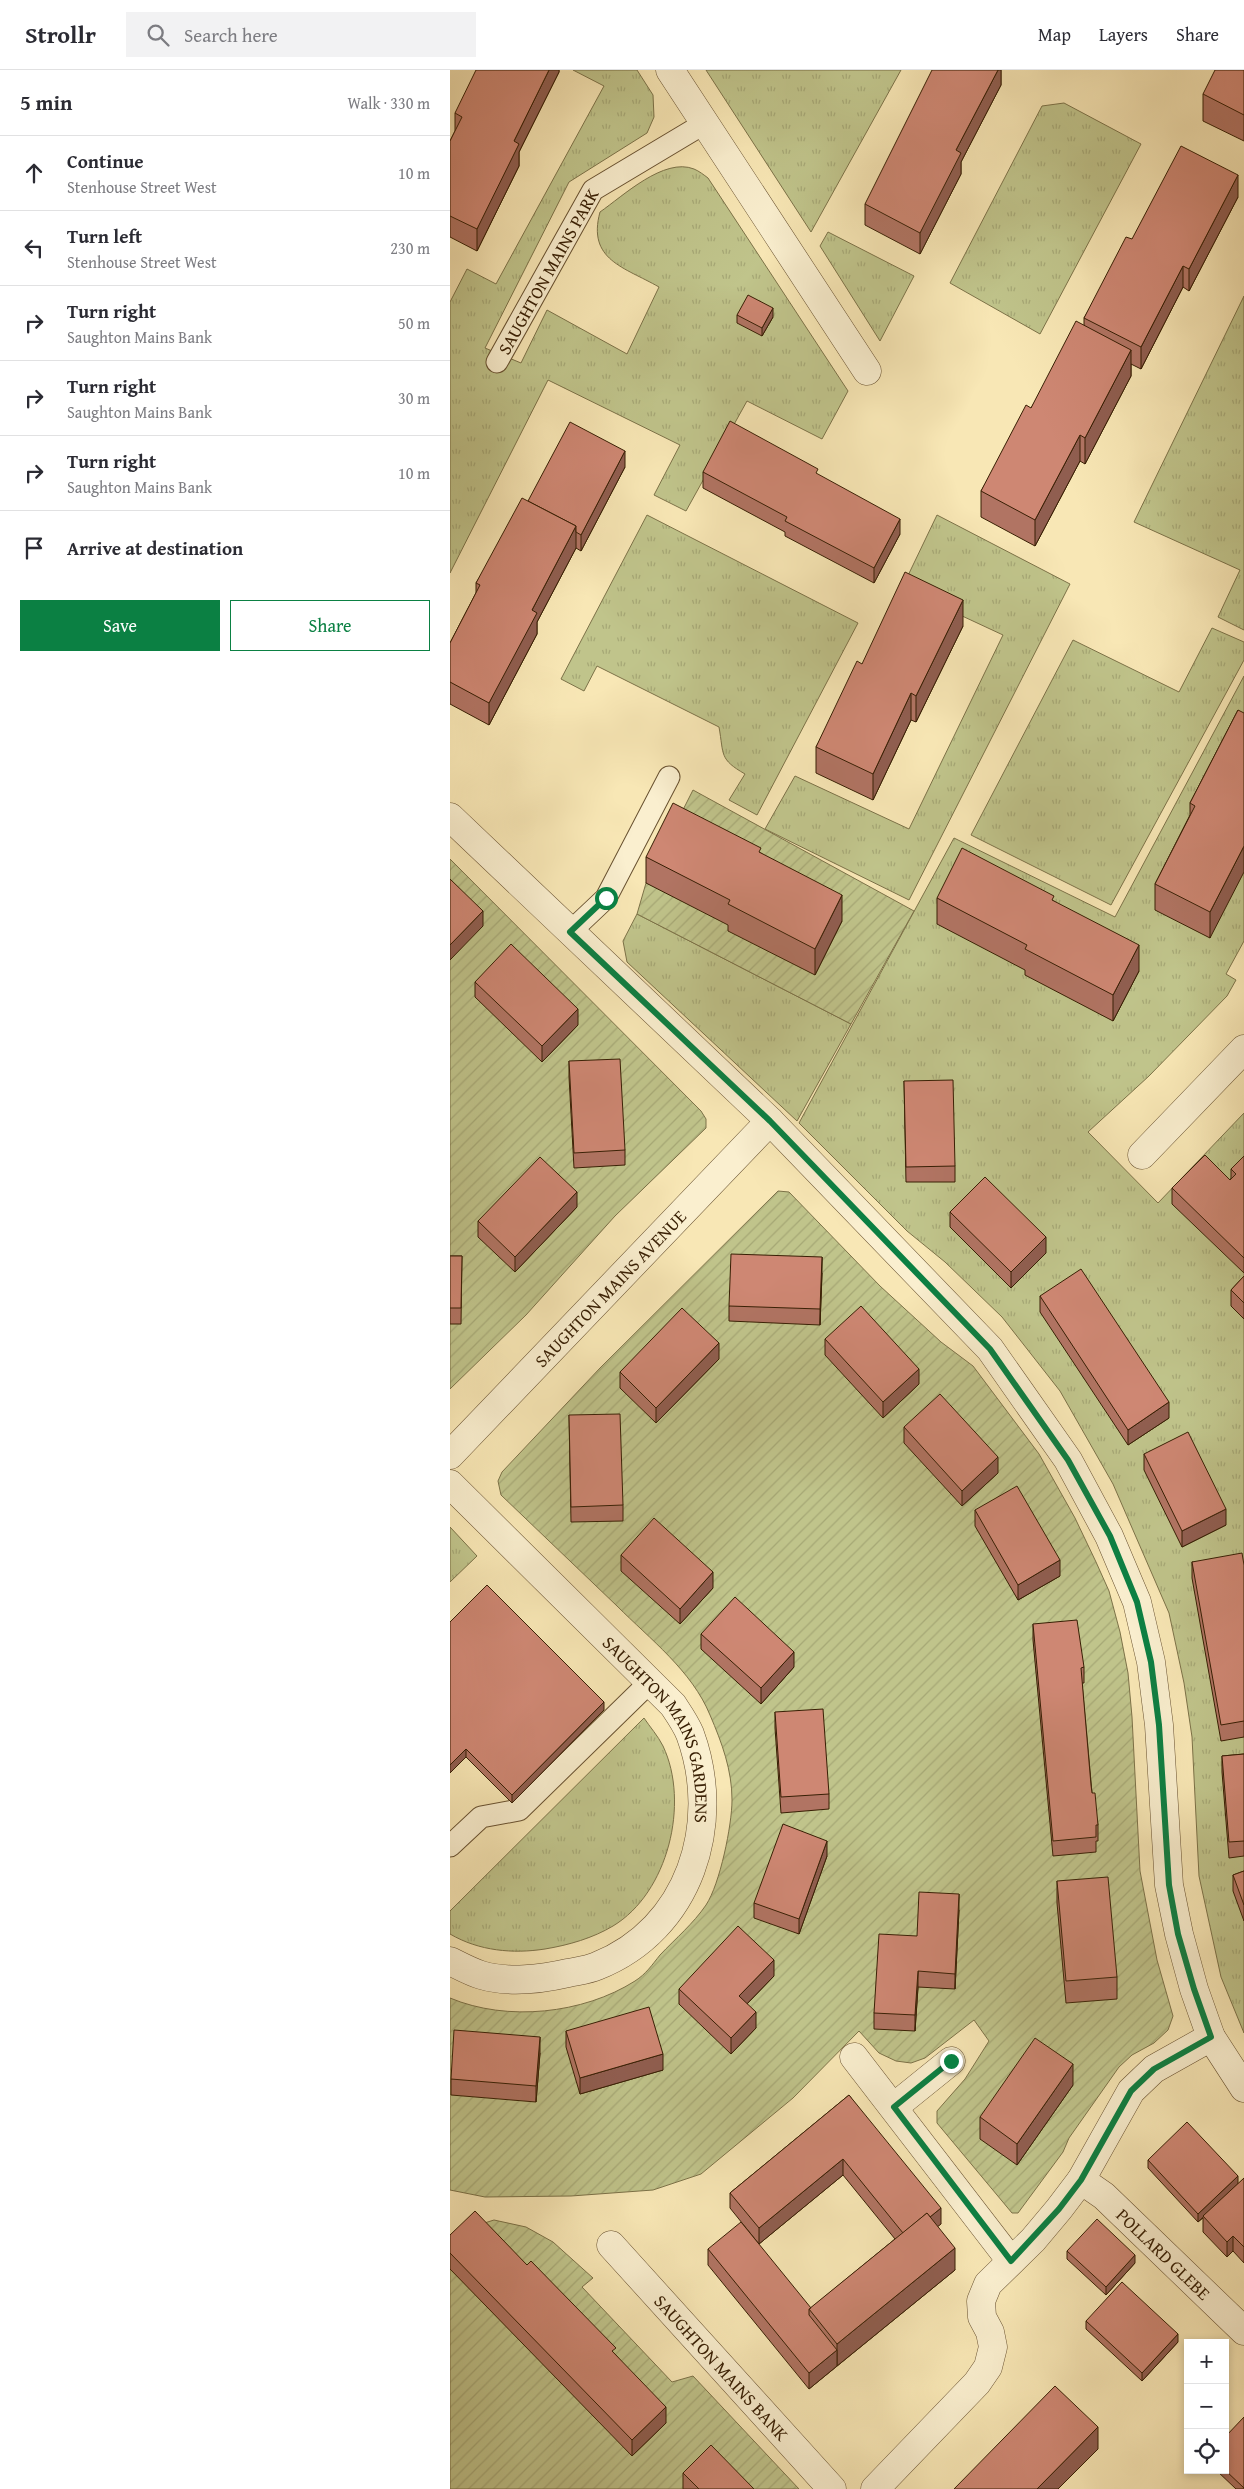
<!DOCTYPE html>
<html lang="en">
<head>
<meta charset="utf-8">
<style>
	body { margin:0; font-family:"Gentium Book Plus",serif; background:#f2f2f3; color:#2b2b33 }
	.controls { position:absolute; right:15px; bottom:15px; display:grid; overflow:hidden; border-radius:0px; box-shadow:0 2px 8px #0003 }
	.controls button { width:45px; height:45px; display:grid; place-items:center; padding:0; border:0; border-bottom:1px solid #e1e1e2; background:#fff; color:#2b2b33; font:25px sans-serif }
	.stop { position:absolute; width:15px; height:15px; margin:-11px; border:4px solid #0b8043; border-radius:50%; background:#fff }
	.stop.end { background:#0b8043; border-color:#fff; box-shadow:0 1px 5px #0008 }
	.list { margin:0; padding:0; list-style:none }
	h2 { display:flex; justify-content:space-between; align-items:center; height:65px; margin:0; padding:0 20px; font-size:21px }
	h2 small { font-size:16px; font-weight:400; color:#7c7c81 }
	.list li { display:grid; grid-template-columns:32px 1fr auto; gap:15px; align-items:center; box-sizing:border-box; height:75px; padding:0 20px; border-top:1px solid #e1e1e2 }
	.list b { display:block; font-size:19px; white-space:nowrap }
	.list p { margin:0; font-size:16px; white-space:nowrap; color:#7c7c81 }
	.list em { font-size:16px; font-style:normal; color:#7c7c81 }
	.actions { display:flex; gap:10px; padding:15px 20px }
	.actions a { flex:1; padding:11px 0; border:1px solid #0b8043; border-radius:0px; text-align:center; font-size:18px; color:#0b8043 }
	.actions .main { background:#0b8043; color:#fff }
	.icon { flex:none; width:28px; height:28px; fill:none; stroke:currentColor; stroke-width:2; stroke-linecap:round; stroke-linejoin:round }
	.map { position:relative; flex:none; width:794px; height:2419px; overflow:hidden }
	header { display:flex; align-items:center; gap:30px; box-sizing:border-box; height:70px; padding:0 25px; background:#fff; border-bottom:1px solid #e1e1e2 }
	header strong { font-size:24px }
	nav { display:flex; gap:28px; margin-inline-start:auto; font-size:18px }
	.search { width:350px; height:45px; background:#f2f2f3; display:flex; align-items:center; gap:12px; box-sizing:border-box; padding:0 18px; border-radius:0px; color:#7c7c81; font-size:19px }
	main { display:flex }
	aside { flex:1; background:#fff }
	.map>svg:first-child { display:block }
	.grass { fill:url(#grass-tufts); stroke:#7c7248 }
	.garden { fill:url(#garden-furrows); stroke:#7c7248 }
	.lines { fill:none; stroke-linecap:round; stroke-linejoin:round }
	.lane-casing { stroke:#685130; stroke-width:23 }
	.street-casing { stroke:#685130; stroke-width:29 }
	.lane { stroke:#faefcf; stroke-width:21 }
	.street { stroke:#faefcf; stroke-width:28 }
	.wall { fill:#b17463; stroke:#381f04 }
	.shaded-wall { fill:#905e50; stroke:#381f04 }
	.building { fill:#ce8773; stroke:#381f04 }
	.route { stroke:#0b8043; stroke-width:6 }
	.labels { text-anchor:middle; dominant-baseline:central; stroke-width:4; stroke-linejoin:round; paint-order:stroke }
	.street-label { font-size:18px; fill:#381f04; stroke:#faefcf }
</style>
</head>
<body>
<header>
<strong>Strollr</strong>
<div class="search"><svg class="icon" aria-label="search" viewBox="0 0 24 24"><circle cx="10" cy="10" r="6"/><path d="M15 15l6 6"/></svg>Search here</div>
<nav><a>Map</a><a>Layers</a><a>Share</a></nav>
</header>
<main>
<aside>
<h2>5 min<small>Walk · 330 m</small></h2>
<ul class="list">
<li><svg class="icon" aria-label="ahead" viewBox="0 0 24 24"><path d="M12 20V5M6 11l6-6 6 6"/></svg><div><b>Continue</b><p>Stenhouse Street West</p></div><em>10 m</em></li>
<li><svg class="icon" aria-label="left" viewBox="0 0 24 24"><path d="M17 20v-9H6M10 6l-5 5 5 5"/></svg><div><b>Turn left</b><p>Stenhouse Street West</p></div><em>230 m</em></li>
<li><svg class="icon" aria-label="right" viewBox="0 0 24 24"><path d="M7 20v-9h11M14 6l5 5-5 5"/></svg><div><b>Turn right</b><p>Saughton Mains Bank</p></div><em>50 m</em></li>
<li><svg class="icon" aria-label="right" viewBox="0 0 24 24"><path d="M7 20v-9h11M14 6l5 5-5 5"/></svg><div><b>Turn right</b><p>Saughton Mains Bank</p></div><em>30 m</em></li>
<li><svg class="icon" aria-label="right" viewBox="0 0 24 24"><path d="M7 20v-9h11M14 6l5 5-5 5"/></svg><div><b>Turn right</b><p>Saughton Mains Bank</p></div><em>10 m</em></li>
<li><svg class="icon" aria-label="arrive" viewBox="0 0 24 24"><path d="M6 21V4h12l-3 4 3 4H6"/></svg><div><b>Arrive at destination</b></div></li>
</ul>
<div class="actions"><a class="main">Save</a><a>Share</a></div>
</aside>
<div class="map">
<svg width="794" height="2419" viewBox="0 0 794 2419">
	<defs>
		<pattern id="grass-tufts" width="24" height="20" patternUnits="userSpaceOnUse" patternTransform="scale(1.25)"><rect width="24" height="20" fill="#c0c48b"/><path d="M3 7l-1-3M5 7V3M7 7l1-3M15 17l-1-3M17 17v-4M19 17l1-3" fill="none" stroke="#a6a876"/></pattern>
		<pattern id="garden-furrows" width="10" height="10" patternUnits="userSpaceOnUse" patternTransform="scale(1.25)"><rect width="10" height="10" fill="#c0c48b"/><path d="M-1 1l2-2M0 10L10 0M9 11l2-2" fill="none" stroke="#a6a876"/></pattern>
	</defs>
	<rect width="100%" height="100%" fill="#f8e7b5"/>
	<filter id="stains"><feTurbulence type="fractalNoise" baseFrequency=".004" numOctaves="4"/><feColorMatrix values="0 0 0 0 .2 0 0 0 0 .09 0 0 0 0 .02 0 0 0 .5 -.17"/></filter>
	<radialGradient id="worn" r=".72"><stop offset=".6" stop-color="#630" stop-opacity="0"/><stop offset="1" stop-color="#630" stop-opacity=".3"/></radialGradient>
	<g class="grass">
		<path d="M123 0H187L203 25 204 47 197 63 119 112 35 278 71 293 97 240 177 284 209 217C174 197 137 190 150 142 173 126 214 87 244 99 249 101 254 105 258 108L398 321 372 369 297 331 236 441 204 425 230 375 98 310 0 503V232L17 199 46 214 154 16Z"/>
		<polygon points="256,0 451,0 361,162"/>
		<polygon points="614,33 691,74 590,264 500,213 592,36"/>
		<polygon points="378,162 464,206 430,271 370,176"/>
		<polygon points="794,226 794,560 768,547 790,500 684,452"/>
		<path d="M197 445 408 553 307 745 279 730 295 704C269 689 274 685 269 657L147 596 134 621 111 609Z"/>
		<polygon points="487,445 620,514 459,830 315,759 345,706 459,759 553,565 452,518"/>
		<polygon points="762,558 794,572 794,590 661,835 521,765 623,570 729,622"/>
		<polygon points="794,606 794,871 776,904 786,910 777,926 699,1006 638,1062 708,1133 794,1043 794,1963 771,1907 749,1806 742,1667 734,1613 719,1543 663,1414 610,1321 552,1247 495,1192 457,1161 349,1053 504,768 665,847"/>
		<polygon points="187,844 401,954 347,1051 177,892 173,871"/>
		<polygon points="0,1457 27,1486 0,1512"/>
		<path d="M194 1648C200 1657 208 1666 213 1676 240 1733 218 1823 163 1856 143 1868 119 1875 95 1879 63 1884 29 1881 0 1864V1841Z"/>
	</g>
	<g class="garden">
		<polygon points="243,720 464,841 401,954 187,844 196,813"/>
		<polygon points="0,789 251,1041 256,1049 256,1058 165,1146 76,1245 0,1319"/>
		<path d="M328 1121 339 1122 430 1216 491 1272 523 1296 589 1384 625 1448 646 1492 659 1521 670 1562 678 1603 682 1647 690 1801 707 1890 723 1946 718 1960 704 1973 682 1985 669 1997 619 2068 613 2082 568 2143H562L487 2053V2041L515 2009 539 1971 524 1950 475 1988 461 1993 446 1991 429 1983 409 1961 343 2028 251 2104 203 2120 121 2126 35 2127 0 2120V1928C57 1952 133 1944 185 1911 196 1904 202 1895 210 1885 226 1868 243 1854 256 1835 270 1814 282 1755 282 1730 282 1700 272 1673 260 1645 242 1601 200 1569 167 1536 128 1499 90 1462 51 1425L48 1411 52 1402 150 1298Z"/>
		<polygon points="44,2150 76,2157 103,2172 143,2208 132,2217 222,2312 243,2306 349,2419 0,2419 0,2181 25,2156"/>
	</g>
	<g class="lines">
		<g class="lane-casing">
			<g id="lane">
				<path id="s1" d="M47 292 143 120 255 53"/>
				<polyline points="120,862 156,828 219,707"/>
				<polyline points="0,1776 31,1747 69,1740 201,1611"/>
			</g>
		</g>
		<g class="street-casing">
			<g id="street">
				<polyline points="220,0 417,301"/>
				<polyline points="0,747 320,1051 540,1279 618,1390 659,1466 687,1532 701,1592 709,1655 719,1815 729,1864 744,1919 761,1967 794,2018"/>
				<polyline points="692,1085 794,979"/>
				<path id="s2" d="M0 1385 320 1051"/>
				<path id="s3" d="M0 1414 223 1635C229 1644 236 1654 240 1664 273 1754 240 1859 147 1896 138 1900 127 1901 118 1903 92 1909 57 1913 31 1905 21 1902 10 1896 0 1891"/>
				<polyline points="404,1987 561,2191"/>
				<polyline points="444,2037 501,1991"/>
				<path id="s4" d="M631 2110 654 2126 794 2261"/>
				<path id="s5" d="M161 2175 382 2419"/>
				<polyline points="425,2419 527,2313 538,2297 543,2277 540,2262 532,2247 531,2231 538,2214 583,2170 609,2139 631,2110 681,2021 704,1999 761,1967"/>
			</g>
		</g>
		<use href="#lane" class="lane"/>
		<use href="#street" class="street"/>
	</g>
	<g class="wall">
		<polygon points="109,0 109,2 69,82 69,96 27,181 0,167 0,71 5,61 5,43"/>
		<polygon points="551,0 551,15 511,92 511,104 470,184 415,155 415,134"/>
		<polygon points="794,0 794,71 753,51 753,24"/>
		<polygon points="788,127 739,221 733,217 691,299 681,294 681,306 635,394 630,391 585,476 531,447 531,421 581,338 634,255 634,248 682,169"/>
		<polygon points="287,245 323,247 312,266 287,253"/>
		<polygon points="175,397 131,481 126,478 87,552 87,564 39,655 0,634 0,573 26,523 26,513 78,431"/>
		<polygon points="253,402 368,405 450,464 424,513 335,466 335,462 253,418"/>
		<polygon points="513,556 466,652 461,650 423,730 366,703 366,677 412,594"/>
		<polygon points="788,640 760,868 705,840 705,814 740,745 740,733"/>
		<polygon points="311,783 392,851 365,905 278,861 278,855 196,813 196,787"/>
		<polygon points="487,828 604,831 689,901 663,951 575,905 575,900 487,854"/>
		<polygon points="25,912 128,955 92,992 25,927"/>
		<polygon points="119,991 175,1080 175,1095 124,1098 119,1007"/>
		<polygon points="454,1011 505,1096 505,1112 456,1112"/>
		<polygon points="794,1086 794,1203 722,1134 722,1118 780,1110 781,1108 781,1099"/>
		<polygon points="127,1137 65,1202 28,1167 28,1151"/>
		<polygon points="500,1142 596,1183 561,1218 500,1157"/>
		<polygon points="0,1186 12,1186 11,1254 0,1254"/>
		<polygon points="372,1203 370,1255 279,1251 279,1236"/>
		<polygon points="794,1206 794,1249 781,1236 781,1220"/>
		<polygon points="590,1226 719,1348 678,1375 590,1242"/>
		<polygon points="375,1269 469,1314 433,1348 375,1285"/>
		<polygon points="269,1289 206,1353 170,1318 170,1302"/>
		<polygon points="119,1345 173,1435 173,1451 121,1452"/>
		<polygon points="454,1357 548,1403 512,1436 454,1373"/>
		<polygon points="694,1384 776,1455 732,1477 694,1400"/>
		<polygon points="525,1440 610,1506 568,1530 525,1456"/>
		<polygon points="171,1485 263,1518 230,1554 171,1501"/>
		<polygon points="742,1492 794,1495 794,1667 771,1671 742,1508"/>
		<polygon points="0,1552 154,1640 62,1733 16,1687 0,1703"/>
		<polygon points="583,1554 634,1597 634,1613 632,1613 642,1723 648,1755 648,1771 646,1771 646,1782 603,1786 583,1570"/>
		<polygon points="251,1564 344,1597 311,1634 251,1579"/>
		<polygon points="325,1642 379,1724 379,1739 331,1743 325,1658"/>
		<polygon points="794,1684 794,1786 779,1788 772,1702 772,1686"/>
		<polygon points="377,1786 349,1864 304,1848 304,1833"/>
		<polygon points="794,1801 794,1851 783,1821 783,1805"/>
		<polygon points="607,1811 667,1907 667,1929 616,1933 607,1833"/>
		<polygon points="509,1840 505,1919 468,1917 465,1961 424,1959 424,1943 467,1866"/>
		<polygon points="324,1906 297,1934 306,1958 281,1984 229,1934 229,1919"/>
		<polygon points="116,1961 213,2000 130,2024 116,1977"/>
		<polygon points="90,1983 86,2032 1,2025 1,2009"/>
		<polygon points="623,2015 567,2095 530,2069 530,2047"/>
		<polygon points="399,2025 491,2154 487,2156 505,2200 359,2319 258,2195 258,2179 361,2238 445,2169 393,2105 309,2174 280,2138 280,2123"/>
		<polygon points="698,2090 788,2114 794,2108 794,2193 783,2181 777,2187 753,2162 753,2148 748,2152 698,2098"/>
		<polygon points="0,2165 77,2195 166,2285 216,2353 182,2386 0,2199"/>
		<polygon points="617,2181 685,2193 656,2225 617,2189"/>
		<polygon points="636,2251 728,2272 692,2311 636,2259"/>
		<polygon points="794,2347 794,2419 786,2419 766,2400 775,2400"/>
		<polygon points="233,2403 304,2419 233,2419"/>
	</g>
	<g class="shaded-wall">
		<polygon points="99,0 109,0 109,2 69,82 69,96 27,181 27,159 64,71"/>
		<polygon points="548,0 551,0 551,15 511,92 511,104 470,184 470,163 506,80"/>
		<polygon points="788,105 788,127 739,221 739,199"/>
		<polygon points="733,196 733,217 691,299 691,277"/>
		<polygon points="323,238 323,247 312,266 312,258"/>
		<polygon points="681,280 681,306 635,394 635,368"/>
		<polygon points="630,365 630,391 585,476 585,450"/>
		<polygon points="175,381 175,397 131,481 131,465"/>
		<polygon points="450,449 450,464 424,513 424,498"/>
		<polygon points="126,456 126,478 87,552 87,564 39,655 39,633 82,540"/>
		<polygon points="513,530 513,556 466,652 466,626"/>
		<polygon points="461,623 461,650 423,730 423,704"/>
		<polygon points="794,776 794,802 760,868 760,842"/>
		<polygon points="392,825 392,851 365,905 365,879"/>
		<polygon points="33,841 33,856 0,890 0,875"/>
		<polygon points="689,875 689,901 663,951 663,925"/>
		<polygon points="128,939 128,955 92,992 92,976"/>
		<polygon points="127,1122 127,1137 65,1202 65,1187"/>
		<polygon points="596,1167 596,1183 561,1218 561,1202"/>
		<polygon points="372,1187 372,1203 370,1255 370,1239"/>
		<polygon points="269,1273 269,1289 206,1353 206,1338"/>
		<polygon points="469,1299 469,1314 433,1348 433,1332"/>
		<polygon points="719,1332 719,1348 678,1375 678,1360"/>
		<polygon points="548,1387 548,1403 512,1436 512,1421"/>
		<polygon points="776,1439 776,1455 732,1477 732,1461"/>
		<polygon points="610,1490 610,1506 568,1530 568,1515"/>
		<polygon points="263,1502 263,1518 230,1554 230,1539"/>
		<polygon points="344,1582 344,1597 311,1634 311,1618"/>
		<polygon points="154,1632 154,1640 62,1733 62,1725"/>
		<polygon points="16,1679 16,1687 0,1703 0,1695"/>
		<polygon points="377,1771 377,1786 349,1864 349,1849"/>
		<polygon points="509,1824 509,1840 505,1919 505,1904"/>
		<polygon points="324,1890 324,1906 289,1942 289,1926"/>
		<polygon points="468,1901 468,1917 465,1961 465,1945"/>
		<polygon points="306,1942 306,1958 281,1984 281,1968"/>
		<polygon points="90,1967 90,1983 86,2032 86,2016"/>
		<polygon points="213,1984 213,2000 130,2024 130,2008"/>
		<polygon points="623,1994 623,2015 567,2095 567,2074"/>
		<polygon points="393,2089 393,2105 309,2174 309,2158"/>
		<polygon points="788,2106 788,2114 748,2152 748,2144"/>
		<polygon points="491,2138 491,2154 456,2182 456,2166"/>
		<polygon points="783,2166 783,2181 777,2187 777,2172"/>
		<polygon points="505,2178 505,2200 387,2296 387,2274"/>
		<polygon points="685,2185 685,2193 656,2225 656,2217"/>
		<polygon points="728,2264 728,2272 692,2311 692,2303"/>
		<polygon points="387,2280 387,2296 359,2319 359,2303"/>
		<polygon points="216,2337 216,2353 182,2386 182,2370"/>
		<polygon points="648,2357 648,2379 608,2419 587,2419"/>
	</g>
	<g class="building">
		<polygon points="26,0 99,0 64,71 69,74 27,159 0,146 0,71 12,47 5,43"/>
		<polygon points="482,0 548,0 506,80 511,83 470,163 415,134"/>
		<polygon points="765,0 794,0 794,45 753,24"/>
		<polygon points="731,76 788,105 739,199 733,196 691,277 634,248 676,167 682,169"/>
		<polygon points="298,225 323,238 312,258 287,245"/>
		<polygon points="626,251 681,280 635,368 630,365 585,450 531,421 576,335 581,338"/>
		<polygon points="280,351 368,399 366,403 450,449 424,498 335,451 337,447 253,402"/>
		<polygon points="120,352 175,381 131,465 126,462 126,456 78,431"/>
		<polygon points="72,428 126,456 82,540 87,543 39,633 0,612 0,573 30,515 26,513"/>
		<polygon points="455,502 513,530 466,626 461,623 423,704 366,677 407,591 412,594"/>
		<polygon points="788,640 794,643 794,776 760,842 705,814 745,736 740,733"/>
		<polygon points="223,733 311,778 309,782 392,825 365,879 278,834 280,830 196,787"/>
		<polygon points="512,778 604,826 602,830 689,875 663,925 575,879 577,875 487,828"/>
		<polygon points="0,809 33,841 0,875"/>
		<polygon points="61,874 128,939 92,976 25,912"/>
		<polygon points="170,989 175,1080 124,1083 119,991"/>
		<polygon points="503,1010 505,1096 456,1097 454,1011"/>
		<polygon points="755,1085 780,1110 786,1104 781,1099 794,1086 794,1188 722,1118"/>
		<polygon points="90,1087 127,1122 65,1187 28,1151"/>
		<polygon points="535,1107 596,1167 561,1202 500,1142"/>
		<polygon points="281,1184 372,1187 370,1239 279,1236"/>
		<polygon points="0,1186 12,1186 11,1238 0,1238"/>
		<polygon points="631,1199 719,1332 678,1360 590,1226"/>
		<polygon points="794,1206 794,1233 781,1220"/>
		<polygon points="411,1236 469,1299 433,1332 375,1269"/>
		<polygon points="232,1238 269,1273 206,1338 170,1302"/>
		<polygon points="490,1324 548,1387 512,1421 454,1357"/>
		<polygon points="170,1344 173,1435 121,1437 119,1345"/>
		<polygon points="738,1362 776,1439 732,1461 694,1384"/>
		<polygon points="567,1416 610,1490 568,1515 525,1440"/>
		<polygon points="204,1448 263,1502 230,1539 171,1485"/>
		<polygon points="792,1483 794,1495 794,1651 771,1655 742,1492"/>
		<polygon points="37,1515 154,1632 62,1725 16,1679 0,1695 0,1552"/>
		<polygon points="285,1527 344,1582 311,1618 251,1564"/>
		<polygon points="627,1550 634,1597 631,1598 641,1715 642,1723 645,1723 648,1755 646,1755 646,1767 603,1771 583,1554"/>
		<polygon points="373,1639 379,1724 331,1727 325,1642"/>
		<polygon points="794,1684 794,1771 779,1772 772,1686"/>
		<polygon points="333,1754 377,1771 349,1849 304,1833"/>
		<polygon points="794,1801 794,1835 783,1805"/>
		<polygon points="658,1807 667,1907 616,1911 607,1811"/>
		<polygon points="469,1822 509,1824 505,1904 468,1901 465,1945 424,1943 429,1864 467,1866"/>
		<polygon points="288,1856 324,1890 289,1926 306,1942 281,1968 229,1919"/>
		<polygon points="199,1937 213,1984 130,2008 116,1961"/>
		<polygon points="4,1960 90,1967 86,2016 1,2009"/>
		<polygon points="585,1968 623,1994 567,2074 530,2047"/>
		<polygon points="399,2025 491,2138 480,2147 477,2143 453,2163 393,2089 309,2158 280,2123"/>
		<polygon points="737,2052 788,2106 748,2144 698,2090"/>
		<polygon points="794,2108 794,2177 783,2166 777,2172 753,2146"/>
		<polygon points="25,2141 77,2195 81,2191 166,2278 162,2281 216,2337 182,2370 0,2183 0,2165"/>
		<polygon points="477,2143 505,2178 387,2274 359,2239"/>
		<polygon points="647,2149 685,2185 656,2217 617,2181"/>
		<polygon points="291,2152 361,2238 359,2239 359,2245 387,2280 359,2303 258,2179"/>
		<polygon points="672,2212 728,2264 692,2303 636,2251"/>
		<polygon points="605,2316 648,2357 587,2419 504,2419"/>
		<polygon points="794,2347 794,2418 775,2400 775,2367"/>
		<polygon points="261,2375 304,2419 249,2419 233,2403"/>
	</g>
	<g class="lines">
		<polyline class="route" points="156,828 120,862 320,1051 540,1279 618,1390 660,1466 687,1532 701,1592 709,1655 719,1815 728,1864 744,1919 761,1967 704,1999 681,2021 631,2110 609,2139 561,2191 444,2037 501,1991"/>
	</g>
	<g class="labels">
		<g class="street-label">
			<text stroke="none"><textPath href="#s1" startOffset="104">SAUGHTON MAINS PARK</textPath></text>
			<text stroke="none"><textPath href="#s2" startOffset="231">SAUGHTON MAINS AVENUE</textPath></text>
			<text stroke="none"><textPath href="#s3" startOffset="329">SAUGHTON MAINS GARDENS</textPath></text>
			<text stroke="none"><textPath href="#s4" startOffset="111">POLLARD GLEBE</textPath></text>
			<text stroke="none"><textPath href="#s5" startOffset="165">SAUGHTON MAINS BANK</textPath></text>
		</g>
	</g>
	<rect width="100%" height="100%" filter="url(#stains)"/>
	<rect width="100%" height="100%" fill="url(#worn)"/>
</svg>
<div class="controls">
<button>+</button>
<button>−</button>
<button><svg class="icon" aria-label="locate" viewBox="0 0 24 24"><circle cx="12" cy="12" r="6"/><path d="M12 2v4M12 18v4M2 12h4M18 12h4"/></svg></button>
</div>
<div class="stop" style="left:156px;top:828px"></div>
<div class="stop end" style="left:501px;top:1991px"></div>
</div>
</main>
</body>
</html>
